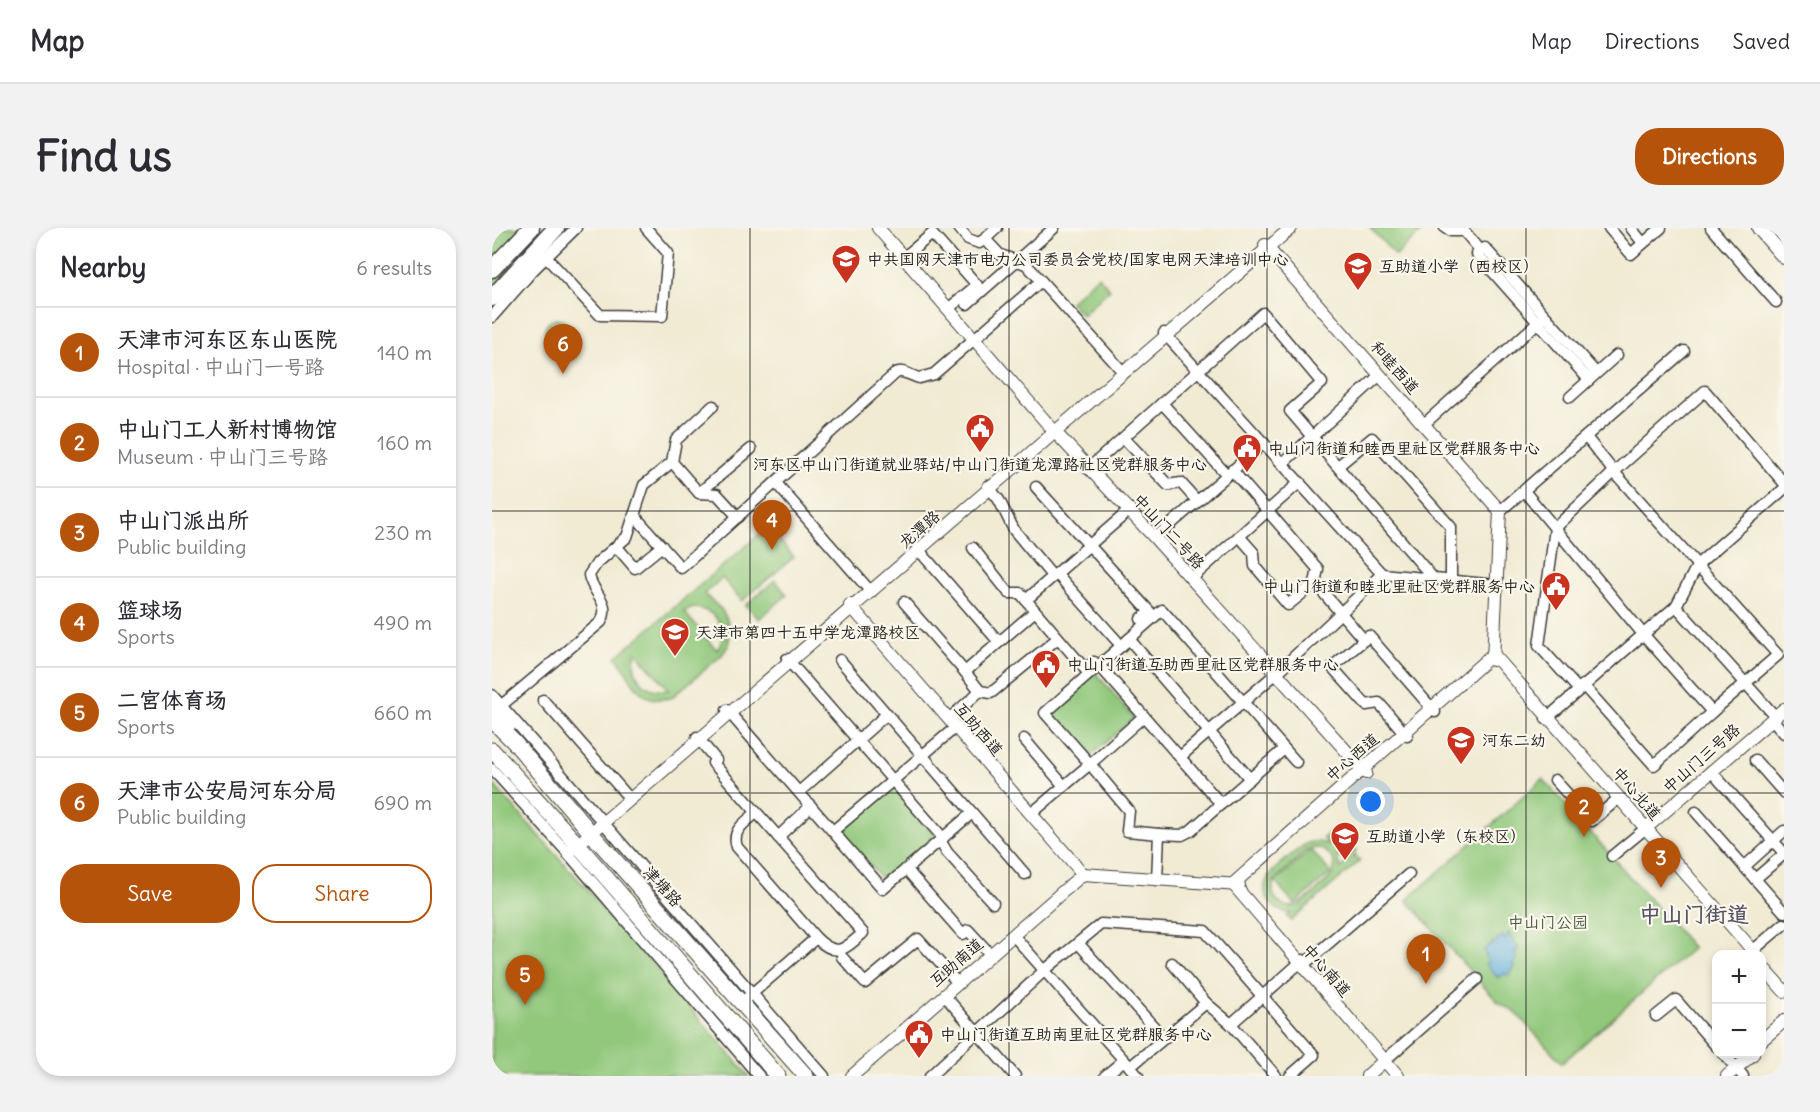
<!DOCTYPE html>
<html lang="en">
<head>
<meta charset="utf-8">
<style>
	body { margin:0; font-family:Delius,"LXGW WenKai TC",sans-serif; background:#f2f2f3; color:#2b2b33 }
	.controls { position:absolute; right:18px; bottom:18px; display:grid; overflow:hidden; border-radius:12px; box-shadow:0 3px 9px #0003 }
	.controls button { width:54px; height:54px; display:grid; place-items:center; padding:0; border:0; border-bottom:2px solid #e1e1e2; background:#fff; color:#2b2b33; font:30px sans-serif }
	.you { position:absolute; left:879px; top:574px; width:21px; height:21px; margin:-15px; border:4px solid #fff; border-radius:50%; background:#1a73e8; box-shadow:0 0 0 9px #1a73e833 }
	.badge { display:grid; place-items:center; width:39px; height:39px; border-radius:50%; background:#b45309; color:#fff; font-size:20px; font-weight:700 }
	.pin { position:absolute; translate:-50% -50px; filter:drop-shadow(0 2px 3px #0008) }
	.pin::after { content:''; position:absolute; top:32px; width:21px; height:18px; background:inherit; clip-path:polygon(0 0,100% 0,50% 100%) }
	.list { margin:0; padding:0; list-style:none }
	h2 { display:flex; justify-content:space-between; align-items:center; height:78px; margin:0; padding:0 24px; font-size:26px }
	h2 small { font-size:20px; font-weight:400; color:#7c7c81 }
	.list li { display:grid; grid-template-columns:39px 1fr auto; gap:18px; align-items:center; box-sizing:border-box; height:90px; padding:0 24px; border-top:2px solid #e1e1e2 }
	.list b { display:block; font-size:22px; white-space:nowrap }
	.list p { margin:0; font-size:20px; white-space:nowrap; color:#7c7c81 }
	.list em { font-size:20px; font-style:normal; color:#7c7c81 }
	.actions { display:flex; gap:12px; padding:18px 24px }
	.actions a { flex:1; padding:14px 0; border:2px solid #b45309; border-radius:24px; text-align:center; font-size:21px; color:#b45309 }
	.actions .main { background:#b45309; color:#fff }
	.map { position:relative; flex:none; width:1292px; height:848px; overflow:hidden; border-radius:24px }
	header { display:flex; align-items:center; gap:36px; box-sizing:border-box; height:84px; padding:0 30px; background:#fff; border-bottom:2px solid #e1e1e2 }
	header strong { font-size:28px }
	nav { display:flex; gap:33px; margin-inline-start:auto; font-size:21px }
	.intro { display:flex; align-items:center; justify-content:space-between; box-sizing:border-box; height:144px; padding:0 36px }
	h1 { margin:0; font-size:42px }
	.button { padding:15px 27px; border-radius:24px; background:#b45309; color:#fff; font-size:21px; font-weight:700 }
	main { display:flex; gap:36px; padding:0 36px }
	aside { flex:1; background:#fff; border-radius:24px; box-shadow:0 3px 9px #0003 }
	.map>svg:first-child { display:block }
	.green { fill:#91c87b; stroke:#56724c; stroke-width:1.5; fill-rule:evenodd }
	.water { fill:#62afdb; stroke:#3f667c; stroke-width:1.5 }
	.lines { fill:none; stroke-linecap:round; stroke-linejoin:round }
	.minor-casing { stroke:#3c3b38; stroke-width:13 }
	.tertiary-casing { stroke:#3c3b38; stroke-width:14 }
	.secondary-casing { stroke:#3c3b38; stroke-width:16 }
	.primary-casing { stroke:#3c3b38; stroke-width:17 }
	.trunk-casing { stroke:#3c3b38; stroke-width:19 }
	.minor { stroke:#fff; stroke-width:10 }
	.tertiary { stroke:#fff; stroke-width:12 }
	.secondary { stroke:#fff; stroke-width:14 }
	.primary { stroke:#fff; stroke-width:15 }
	.trunk { stroke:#fff; stroke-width:16 }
	.grid { fill:none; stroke:#1c1c1c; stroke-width:1.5; stroke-opacity:0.55 }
	.labels { text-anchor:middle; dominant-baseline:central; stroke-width:4.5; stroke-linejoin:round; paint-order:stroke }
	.poi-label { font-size:16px; fill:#1c1c1c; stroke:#fbf7ec; text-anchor:start }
	.street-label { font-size:16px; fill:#1c1c1c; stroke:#fbf7ec }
	.park-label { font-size:16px; fill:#45583d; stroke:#fbf7ec }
	.district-label { font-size:22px; font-weight:bold; fill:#555366; stroke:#fbf7ec }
</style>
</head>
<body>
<header>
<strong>Map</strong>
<nav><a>Map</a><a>Directions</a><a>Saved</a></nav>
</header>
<div class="intro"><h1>Find us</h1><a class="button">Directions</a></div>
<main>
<aside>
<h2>Nearby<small>6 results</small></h2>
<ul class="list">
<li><span class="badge">1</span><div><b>天津市河东区东山医院</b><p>Hospital · 中山门一号路</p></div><em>140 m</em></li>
<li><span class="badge">2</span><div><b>中山门工人新村博物馆</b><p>Museum · 中山门三号路</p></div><em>160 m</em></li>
<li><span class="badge">3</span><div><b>中山门派出所</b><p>Public building</p></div><em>230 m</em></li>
<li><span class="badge">4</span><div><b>篮球场</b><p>Sports</p></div><em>490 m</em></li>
<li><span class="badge">5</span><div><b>二宫体育场</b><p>Sports</p></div><em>660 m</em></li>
<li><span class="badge">6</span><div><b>天津市公安局河东分局</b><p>Public building</p></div><em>690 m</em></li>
</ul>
<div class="actions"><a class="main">Save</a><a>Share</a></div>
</aside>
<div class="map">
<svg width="1292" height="848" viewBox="0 0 1292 848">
	<rect width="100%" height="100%" fill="#fbf7ec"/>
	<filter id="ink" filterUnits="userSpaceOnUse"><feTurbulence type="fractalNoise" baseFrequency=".0167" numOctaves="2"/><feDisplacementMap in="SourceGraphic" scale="12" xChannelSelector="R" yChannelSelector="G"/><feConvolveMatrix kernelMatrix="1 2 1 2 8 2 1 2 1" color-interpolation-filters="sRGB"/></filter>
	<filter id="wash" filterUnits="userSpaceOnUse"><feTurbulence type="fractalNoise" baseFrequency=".008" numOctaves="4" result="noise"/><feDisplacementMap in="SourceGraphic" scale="24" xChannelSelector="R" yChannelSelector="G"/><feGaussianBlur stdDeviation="1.35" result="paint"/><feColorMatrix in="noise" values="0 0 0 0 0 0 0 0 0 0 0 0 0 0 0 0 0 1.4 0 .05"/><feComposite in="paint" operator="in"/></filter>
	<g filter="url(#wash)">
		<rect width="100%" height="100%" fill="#f1ebd4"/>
		<g class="green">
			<polygon points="0,0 52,0 44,6 0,65"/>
			<polygon points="878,0 928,0 930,3 904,28"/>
			<polygon points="606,48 618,61 590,87 578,74"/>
			<circle cx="65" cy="103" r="12"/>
			<path d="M276 299 302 329 250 373 230 350 212 366 229 381 235 391 238 407 236 418 230 427 179 470C143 477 142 450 124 429ZM201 380C223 381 239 401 225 422L192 384ZM144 424 177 462C153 465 137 448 144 424Z"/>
			<polygon points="283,352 295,367 267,391 254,377"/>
			<polygon points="603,444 642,490 597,529 557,483"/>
			<polygon points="1051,551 1201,720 1070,835 1023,784 1007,775 993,760 915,672"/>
			<polygon points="0,555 105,672 257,848 0,848"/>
			<polygon points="402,556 447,608 393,655 348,604"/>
			<path d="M844 599 865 622 852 633 845 626 848 640 863 627 868 633 799 693 795 688 799 685C781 684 766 667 776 649 782 641 810 616 819 614 826 613 832 615 837 617L831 610ZM821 620C835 620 849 634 839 648 834 655 811 676 803 678 797 680 790 678 786 674 780 668 780 660 782 653L814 623Z"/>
			<polygon points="819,622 839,645 803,676 783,654"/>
		</g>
		<polygon class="water" points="1016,705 1027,721 1022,724 1025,730 1021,737 1023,740 1019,743 1020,745 1016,748 1014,745 1006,750 994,736 996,734 992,722 1010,708 1013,712"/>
	</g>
	<g filter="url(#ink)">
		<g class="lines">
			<g class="minor-casing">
				<g id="minor">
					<polyline points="467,0 476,11 487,15 493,11"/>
					<polyline points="505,0 493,11 508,27 534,36 632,145"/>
					<polyline points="953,0 958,3 972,3 989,23 993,20 1104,145"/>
					<polyline points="1117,0 1139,26 1169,0"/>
					<polyline points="1139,0 1151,15"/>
					<polyline points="1219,0 1284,74"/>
					<polyline points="989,23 985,26 1097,152"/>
					<polyline points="54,29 108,87 170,88 176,25 154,0"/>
					<polyline points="411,30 440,6 485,57 456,81"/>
					<polyline points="475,76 562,0"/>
					<polyline points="0,89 42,41 84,0"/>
					<polyline points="672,105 890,346 788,442 688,529"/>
					<polyline points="1078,169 1125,127"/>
					<polyline points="670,175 735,247"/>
					<polyline points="931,197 1050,91"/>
					<polyline points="632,210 676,257 689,255 705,273"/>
					<polyline points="180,234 207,265 259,221"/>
					<polyline points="791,235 888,147"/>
					<polyline points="846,238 880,210 959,299 959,352"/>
					<polyline points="596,241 771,85 830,155 798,183 941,350"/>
					<polyline points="740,242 826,341 823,355 796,377 763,338 762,325 747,308"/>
					<polyline points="284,255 379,364"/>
					<polyline points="496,258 507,272 522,302 561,349"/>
					<polyline points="544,259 658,384 649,391"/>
					<polyline points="1032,263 1151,406 1220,484 1286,427 1122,244 1094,209"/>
					<polyline points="207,265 225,266 246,289"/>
					<polyline points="1008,283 1192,123"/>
					<path d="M142 287 189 340 404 145C411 141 419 148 427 150L442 146 549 53"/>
					<polyline points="663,310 772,215"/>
					<polyline points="125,319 143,340 170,318"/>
					<polyline points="425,320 507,414"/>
					<polyline points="481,320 517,365 528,365 593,441 602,434"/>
					<polyline points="565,346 625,413"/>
					<polyline points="890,346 1005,357"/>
					<polyline points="699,351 808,254"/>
					<polyline points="823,355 872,412 877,408 943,484"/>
					<polyline points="534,372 639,281"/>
					<polyline points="412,374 473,444 543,383"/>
					<polyline points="1184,378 1283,488"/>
					<polyline points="637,411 758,551"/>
					<polyline points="872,412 840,439 874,477 887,475 915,508"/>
					<polyline points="295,431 451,610"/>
					<polyline points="348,432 533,646"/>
					<polyline points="606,436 729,576"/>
					<polyline points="473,444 488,463 499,465 566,410"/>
					<polyline points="1091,457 1162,537 1220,484"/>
					<polyline points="1086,461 1047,418 1063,300 1122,244 1213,163 1292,255"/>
					<polyline points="0,467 332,848"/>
					<polyline points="51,472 138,571"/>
					<path d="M5 481 109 394C120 373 100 366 97 347L105 335 135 309 152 257 180 234 184 212 221 178"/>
					<polyline points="235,482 391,661 480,585"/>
					<polyline points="652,488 598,536 553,485 670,382 804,534"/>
					<polyline points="457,491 488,463"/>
					<polyline points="1054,491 1184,378 1206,336 1292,261"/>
					<polyline points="1280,491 1292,505"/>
					<path d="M205 509 224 532 221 535 371 705C352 722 345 730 324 710L245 619C239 602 253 595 264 585"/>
					<polyline points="532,511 572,558 598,536 637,583 635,603 667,606 665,652"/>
					<polyline points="1263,532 1292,565"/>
					<polyline points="0,541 75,624 267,848"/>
					<polyline points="1219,543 1292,625"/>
					<polyline points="1063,552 1100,593 1127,570"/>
					<polyline points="307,564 394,487"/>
					<polyline points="1204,584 1292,684"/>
					<polyline points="539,586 572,558"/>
					<polyline points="341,603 464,499"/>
					<polyline points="667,606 690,607 698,603 792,521"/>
					<polyline points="286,609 319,578"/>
					<polyline points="448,612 455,624 501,675"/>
					<polyline points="1120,628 1154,600"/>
					<polyline points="1252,639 1292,603"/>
					<polyline points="414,641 471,706 476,702 498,726"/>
					<polyline points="1263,651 1292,626"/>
					<polyline points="521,707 646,848"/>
					<polyline points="586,715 672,810"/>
					<polyline points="1258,725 1292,696"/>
					<polyline points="350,729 373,755 426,711 465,754"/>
					<polyline points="680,735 714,775 739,796 784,848"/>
					<polyline points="810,738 917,646"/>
					<polyline points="452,767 523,848"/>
					<polyline points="256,769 324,710"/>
					<polyline points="1164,788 1184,772 1224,818"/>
					<polyline points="739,796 811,732"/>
					<polyline points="1232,826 1251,848"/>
					<polyline points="892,833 985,751"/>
					<polyline points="638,839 714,775"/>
					<polyline points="438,848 553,742 609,696 713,703 822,827 798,848"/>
					<polyline points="613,848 632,832"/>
				</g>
			</g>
			<g class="tertiary-casing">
				<g id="tertiary">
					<polyline points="386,0 561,202 663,310 874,545"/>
					<polyline points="773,17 1008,283 1001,432"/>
					<polyline points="358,377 591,646"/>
					<polyline points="1001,426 1264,726"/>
					<polyline points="1154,600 1292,481"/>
					<polyline points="76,625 799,0"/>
					<polyline points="591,646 747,657"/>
					<polyline points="741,656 1001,426"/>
					<polyline points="741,656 906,848"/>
					<polyline points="1270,738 1292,763"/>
					<polyline points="1270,812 1292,793"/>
					<polyline points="360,848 591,646"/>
					<polyline points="875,848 892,833"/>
					<polyline points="1235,848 1261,826"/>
				</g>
			</g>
			<g class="secondary-casing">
				<polyline id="secondary" points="1267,0 1292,29"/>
			</g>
			<g class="primary-casing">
				<g id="primary">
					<polyline points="0,475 15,500"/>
					<polyline points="0,492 22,514 99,605 314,848"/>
					<polyline points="0,522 86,617 286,848"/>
				</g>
			</g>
			<g class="trunk-casing">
				<g id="trunk">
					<polyline points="0,41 39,0"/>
					<polyline points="0,70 64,0"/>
				</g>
			</g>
			<use href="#minor" class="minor"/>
			<use href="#tertiary" class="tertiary"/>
			<use href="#secondary" class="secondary"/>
			<use href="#primary" class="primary"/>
			<use href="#trunk" class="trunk"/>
		</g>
	</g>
	<path class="grid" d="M258 0V848M517 0V848M775 0V848M1034 0V848M0 283H1292M0 565H1292"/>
	<defs>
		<g id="school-pin" transform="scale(1.5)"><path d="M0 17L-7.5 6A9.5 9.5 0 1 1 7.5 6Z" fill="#c8321e" stroke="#fbf7ec"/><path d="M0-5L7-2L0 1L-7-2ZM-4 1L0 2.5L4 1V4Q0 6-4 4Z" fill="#fff"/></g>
		<g id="civic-pin" transform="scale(1.5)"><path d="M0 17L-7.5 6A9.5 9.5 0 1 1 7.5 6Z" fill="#c8321e" stroke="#fbf7ec"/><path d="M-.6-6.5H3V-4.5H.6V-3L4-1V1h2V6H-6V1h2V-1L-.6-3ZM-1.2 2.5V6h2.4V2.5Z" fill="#fff"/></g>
	</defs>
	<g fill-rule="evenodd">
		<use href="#school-pin" x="354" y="31"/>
		<use href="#school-pin" x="866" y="38"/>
		<use href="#civic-pin" x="488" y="200"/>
		<use href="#civic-pin" x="755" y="220"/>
		<use href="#civic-pin" x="1064" y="358"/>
		<use href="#school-pin" x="183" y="404"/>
		<use href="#civic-pin" x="554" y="436"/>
		<use href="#school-pin" x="969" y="512"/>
		<use href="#school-pin" x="853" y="608"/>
		<use href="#civic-pin" x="427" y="806"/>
	</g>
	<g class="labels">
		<g class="poi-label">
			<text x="375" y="31">中共国网天津市电力公司委员会党校/国家电网天津培训中心</text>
			<text x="887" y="38">互助道小学（西校区）</text>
			<text x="776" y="220">中山门街道和睦西里社区党群服务中心</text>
			<text x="488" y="236" text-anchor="middle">河东区中山门街道就业驿站/中山门街道龙潭路社区党群服务中心</text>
			<text x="1043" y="358" text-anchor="end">中山门街道和睦北里社区党群服务中心</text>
			<text x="204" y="404">天津市第四十五中学龙潭路校区</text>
			<text x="575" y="436">中山门街道互助西里社区党群服务中心</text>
			<text x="990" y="512">河东二幼</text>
			<text x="874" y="608">互助道小学（东校区）</text>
			<text x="448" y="806">中山门街道互助南里社区党群服务中心</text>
		</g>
		<g class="street-label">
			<text transform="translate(903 139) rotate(49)">和睦西道</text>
			<text transform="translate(427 301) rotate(-41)">龙潭路</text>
			<text transform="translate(677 303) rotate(47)">中山门二号路</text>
			<text transform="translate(487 501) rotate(49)">互助西道</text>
			<text transform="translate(860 529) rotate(-41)">中心西道</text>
			<text transform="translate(1209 530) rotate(-41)">中山门三号路</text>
			<text transform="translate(1145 565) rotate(49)">中心北道</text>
			<text transform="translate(171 658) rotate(48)">津塘路</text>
			<text transform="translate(464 734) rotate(-41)">互助南道</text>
			<text transform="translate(835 742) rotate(49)">中心南道</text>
		</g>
		<g class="park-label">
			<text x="1056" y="694">中山门公园</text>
		</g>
		<g class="district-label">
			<text x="1202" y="686">中山门街道</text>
		</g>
	</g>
</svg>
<div class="controls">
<button>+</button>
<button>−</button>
</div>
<div class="you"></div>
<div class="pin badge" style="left:934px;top:756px">1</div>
<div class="pin badge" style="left:1092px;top:609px">2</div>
<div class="pin badge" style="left:1169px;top:660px">3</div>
<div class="pin badge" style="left:280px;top:322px">4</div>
<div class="pin badge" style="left:33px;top:777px">5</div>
<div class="pin badge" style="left:71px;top:146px">6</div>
</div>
</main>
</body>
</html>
